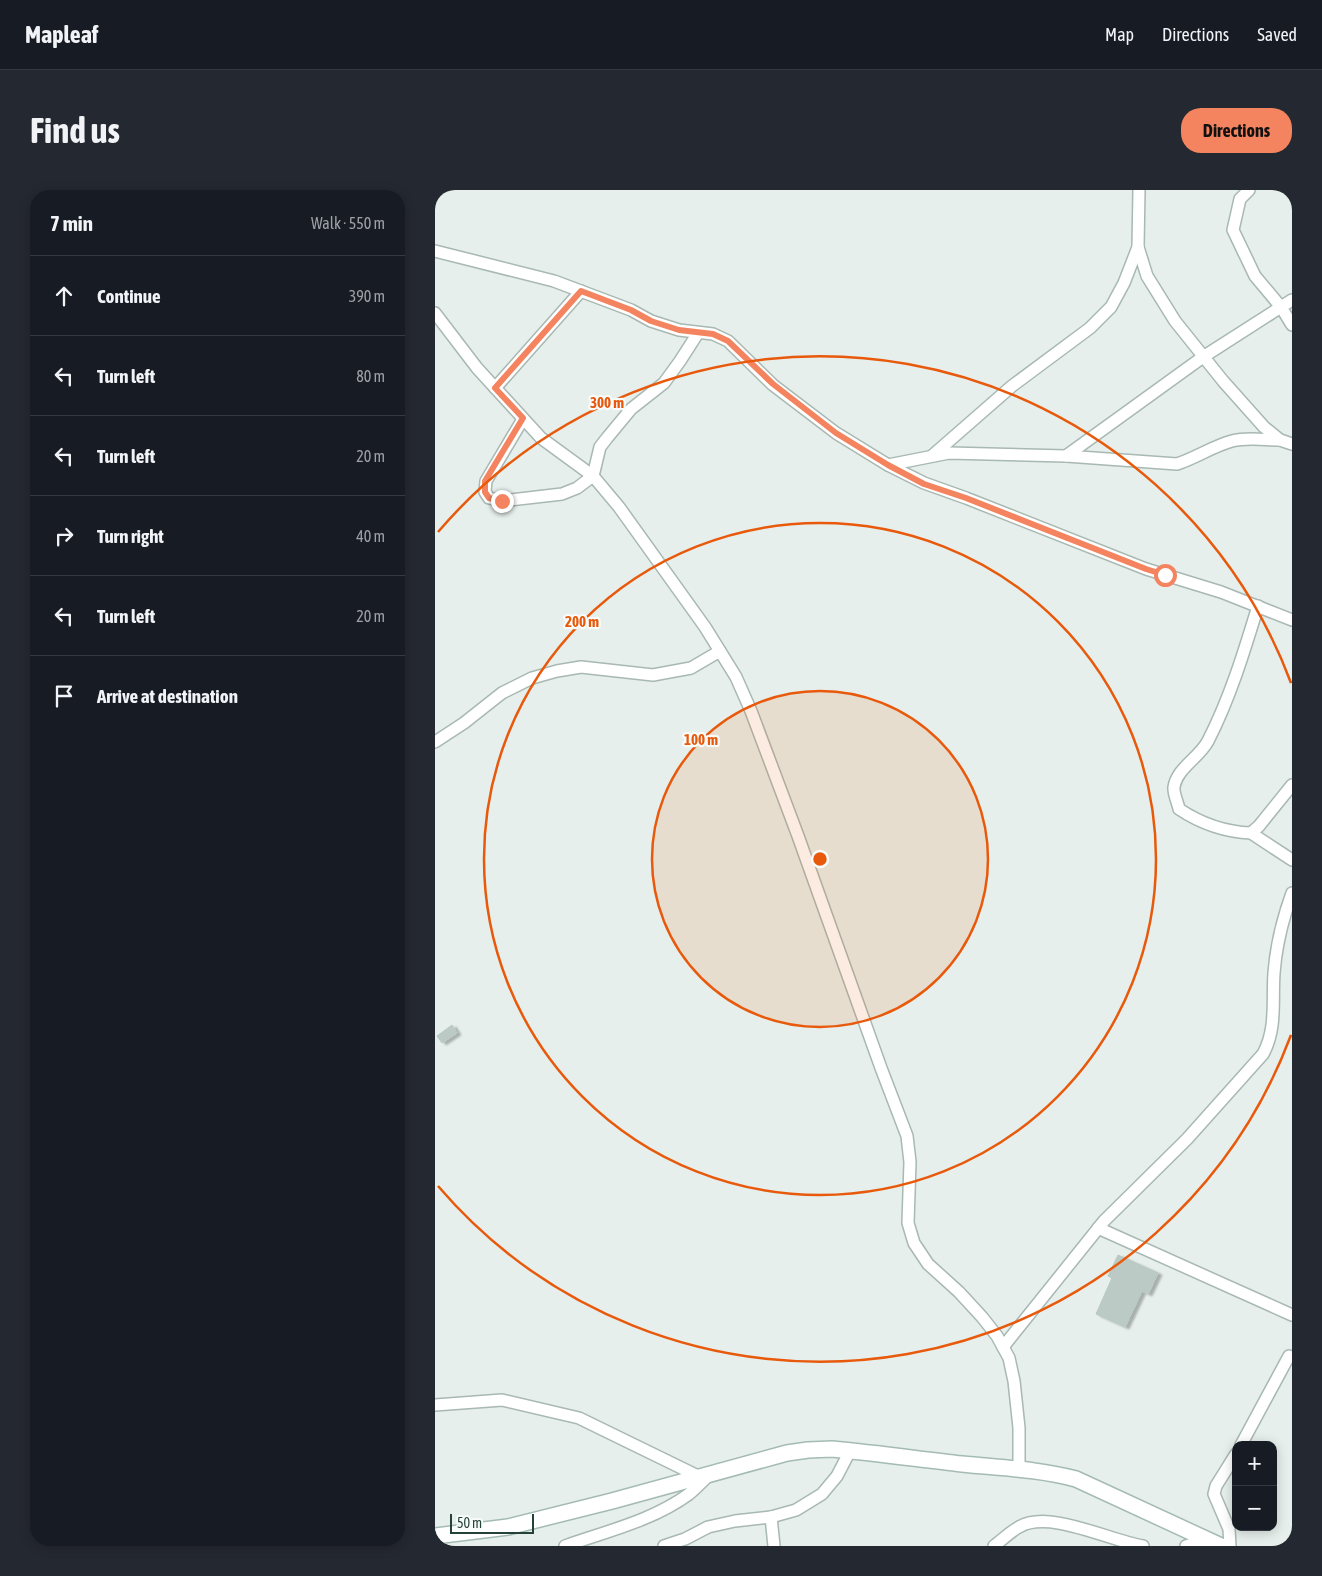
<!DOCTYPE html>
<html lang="en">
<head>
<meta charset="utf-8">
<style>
	body { margin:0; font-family:"Asap Condensed",sans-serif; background:#242831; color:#f1f3f6 }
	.controls { position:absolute; right:15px; bottom:15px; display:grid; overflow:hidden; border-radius:10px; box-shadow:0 2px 12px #0003 }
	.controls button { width:45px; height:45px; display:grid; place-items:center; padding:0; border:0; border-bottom:1px solid #363941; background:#171b24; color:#f1f3f6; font:25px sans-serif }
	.scale { position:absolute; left:15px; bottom:12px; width:84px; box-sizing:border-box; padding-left:5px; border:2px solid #24423a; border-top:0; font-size:14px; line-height:18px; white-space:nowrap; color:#24423a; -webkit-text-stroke:4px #f7fbf9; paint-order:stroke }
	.stop { position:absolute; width:15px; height:15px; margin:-11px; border:4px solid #f4845f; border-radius:50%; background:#fff }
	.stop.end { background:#f4845f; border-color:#fff; box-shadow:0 1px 5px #0008 }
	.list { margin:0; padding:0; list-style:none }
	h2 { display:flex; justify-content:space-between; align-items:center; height:65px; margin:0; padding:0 20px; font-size:21px }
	h2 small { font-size:16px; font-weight:400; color:#9ea1a6 }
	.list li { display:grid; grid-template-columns:32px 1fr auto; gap:15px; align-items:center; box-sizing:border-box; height:80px; padding:0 20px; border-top:1px solid #363941 }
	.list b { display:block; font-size:19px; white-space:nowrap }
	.list em { font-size:16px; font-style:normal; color:#9ea1a6 }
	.icon { flex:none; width:28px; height:28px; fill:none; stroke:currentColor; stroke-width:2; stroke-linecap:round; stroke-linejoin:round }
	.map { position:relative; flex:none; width:857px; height:1356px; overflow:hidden; border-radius:20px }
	header { display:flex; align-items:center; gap:30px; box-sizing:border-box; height:70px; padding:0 25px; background:#171b24; border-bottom:1px solid #363941 }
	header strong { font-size:24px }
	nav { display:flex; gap:28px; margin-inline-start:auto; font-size:18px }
	.intro { display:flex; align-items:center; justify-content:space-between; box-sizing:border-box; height:120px; padding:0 30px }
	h1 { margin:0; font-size:35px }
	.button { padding:12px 22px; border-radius:20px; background:#f4845f; color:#111; font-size:18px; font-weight:700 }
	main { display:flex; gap:30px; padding:0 30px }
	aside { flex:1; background:#171b24; border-radius:20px; box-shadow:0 2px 12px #0003 }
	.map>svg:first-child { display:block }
	.building { fill:#bbcac4; stroke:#b8c9c2; filter:url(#shadow) }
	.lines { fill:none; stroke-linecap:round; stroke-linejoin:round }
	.minor-casing { stroke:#a8b8b2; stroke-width:14 }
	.secondary-casing { stroke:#a4bbb3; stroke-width:18 }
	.minor { stroke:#fff; stroke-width:11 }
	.secondary { stroke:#fff; stroke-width:15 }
	.route { stroke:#f4845f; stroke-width:6 }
	.ring { fill:none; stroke:#e8590c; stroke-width:2.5 }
	.centre { fill:#e8590c; stroke:#f7fbf9; stroke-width:2.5 }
	.ring-label { font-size:15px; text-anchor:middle; font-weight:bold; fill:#e8590c; stroke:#f7fbf9; stroke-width:4.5; stroke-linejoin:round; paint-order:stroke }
</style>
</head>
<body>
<header>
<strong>Mapleaf</strong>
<nav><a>Map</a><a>Directions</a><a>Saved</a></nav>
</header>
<div class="intro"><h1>Find us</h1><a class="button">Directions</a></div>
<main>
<aside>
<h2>7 min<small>Walk · 550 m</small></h2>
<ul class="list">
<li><svg class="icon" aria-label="ahead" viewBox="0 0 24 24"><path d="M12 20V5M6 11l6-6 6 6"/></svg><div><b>Continue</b></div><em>390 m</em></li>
<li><svg class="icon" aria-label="left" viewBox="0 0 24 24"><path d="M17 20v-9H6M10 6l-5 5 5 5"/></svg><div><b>Turn left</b></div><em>80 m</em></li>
<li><svg class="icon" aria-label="left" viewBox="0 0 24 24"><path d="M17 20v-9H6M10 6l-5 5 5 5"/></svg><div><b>Turn left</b></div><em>20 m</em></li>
<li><svg class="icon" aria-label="right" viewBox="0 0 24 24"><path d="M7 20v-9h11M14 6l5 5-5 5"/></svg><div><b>Turn right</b></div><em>40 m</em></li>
<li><svg class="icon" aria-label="left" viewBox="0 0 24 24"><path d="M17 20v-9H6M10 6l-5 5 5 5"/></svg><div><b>Turn left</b></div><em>20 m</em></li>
<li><svg class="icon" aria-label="arrive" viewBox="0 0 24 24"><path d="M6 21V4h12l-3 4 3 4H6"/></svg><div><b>Arrive at destination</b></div></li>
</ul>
</aside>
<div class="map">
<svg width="857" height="1356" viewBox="0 0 857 1356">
	<defs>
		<filter id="shadow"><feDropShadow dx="4" dy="2" stdDeviation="1" flood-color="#0004"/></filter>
	</defs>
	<rect width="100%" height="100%" fill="#e6efeb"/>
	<g class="building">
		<polygon points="17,835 22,843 7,853 2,846"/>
		<polygon points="683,1065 723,1083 713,1104 707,1101 690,1137 661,1124 677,1088 673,1086"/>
	</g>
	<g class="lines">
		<g class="minor-casing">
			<g id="minor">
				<polyline points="814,0 805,9 798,40 820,86 846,117 857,135"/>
				<polyline points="703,57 712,86 740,131 788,191 829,237 845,250 857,254"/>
				<polyline points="0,61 119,91 196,120 216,131 244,140 278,144 293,151 338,195 401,243 453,275 489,293 531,308 711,379 786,402 857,430"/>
				<polyline points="0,123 42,178 106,248 158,286 184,317 270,437 301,487 316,521 363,646 446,878 472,946 475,972 473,1033 479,1053 493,1074 524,1102 547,1127 562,1146 574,1168 579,1191 584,1238 584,1278"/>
				<polyline points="60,198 146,101"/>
				<polyline points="88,229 51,291 50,302 54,308 67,311 127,304 142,298 158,286 165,257 172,248 196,219 229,193 245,171 263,143"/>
				<polyline points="498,265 577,196 655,138 676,117 689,93 703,57 704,0"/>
				<polyline points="631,266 768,167 857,110"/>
				<path d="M453 275 514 263 631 266 742 274C761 268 778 256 797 251 812 247 830 250 845 250"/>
				<path d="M823 416C809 462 795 508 773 551 764 568 742 578 739 597 738 603 743 613 744 619 765 633 791 642 816 643L824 636 857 595"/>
				<polyline points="0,552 29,533 67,503 97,488 122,481 146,477 218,485 256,478 285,461"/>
				<polyline points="816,643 857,670"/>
				<polyline points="663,1038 857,1125"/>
				<path d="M568 1157 669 1031 752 949 828 864C842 839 837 810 839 783 841 756 848 728 857 703"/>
				<polyline points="0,1215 67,1210 144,1228 265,1287"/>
				<polyline points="806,1255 854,1166"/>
				<polyline points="336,1327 339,1356"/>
				<path d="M130 1356C172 1341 217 1331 254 1304 261 1298 268 1291 274 1285"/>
				<polyline points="229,1356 250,1349 273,1337 300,1331 336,1327 361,1320 387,1304 402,1286 415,1261"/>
				<path d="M559 1356C567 1350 575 1342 584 1337 614 1319 675 1351 708 1356"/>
				<polyline points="751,1356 772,1349"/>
				<polyline points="795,1356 794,1339 779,1304 781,1296 801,1264"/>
			</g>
		</g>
		<g class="secondary-casing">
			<path id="secondary" d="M0 1346 73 1337 177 1311 352 1263 373 1260 397 1259C440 1263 483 1269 527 1274 566 1278 604 1279 641 1289L786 1356"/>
		</g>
		<use href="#minor" class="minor"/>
		<use href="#secondary" class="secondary"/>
	</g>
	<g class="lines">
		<polyline class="route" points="67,311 54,308 50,302 50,291 88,228 60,198 146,101 196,120 216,131 244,140 278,144 293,151 338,194 401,243 453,275 489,294 531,308 711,379 730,385"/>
	</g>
	<circle cx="385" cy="669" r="168" fill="#e8590c" fill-opacity=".12"/>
	<g class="ring">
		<circle cx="385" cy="669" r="168"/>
		<circle cx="385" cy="669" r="336"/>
		<path d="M856 845A503 503 0 0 1 3 996M3 342A503 503 0 0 1 856 493"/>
	</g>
	<circle cx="385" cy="669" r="8" class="centre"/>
	<g class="ring-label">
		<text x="172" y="218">300 m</text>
		<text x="147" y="437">200 m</text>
		<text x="266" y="555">100 m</text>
	</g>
</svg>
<div class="controls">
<button>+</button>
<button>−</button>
</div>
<div class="scale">50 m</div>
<div class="stop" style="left:730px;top:385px"></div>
<div class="stop end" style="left:67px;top:311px"></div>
</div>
</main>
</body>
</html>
